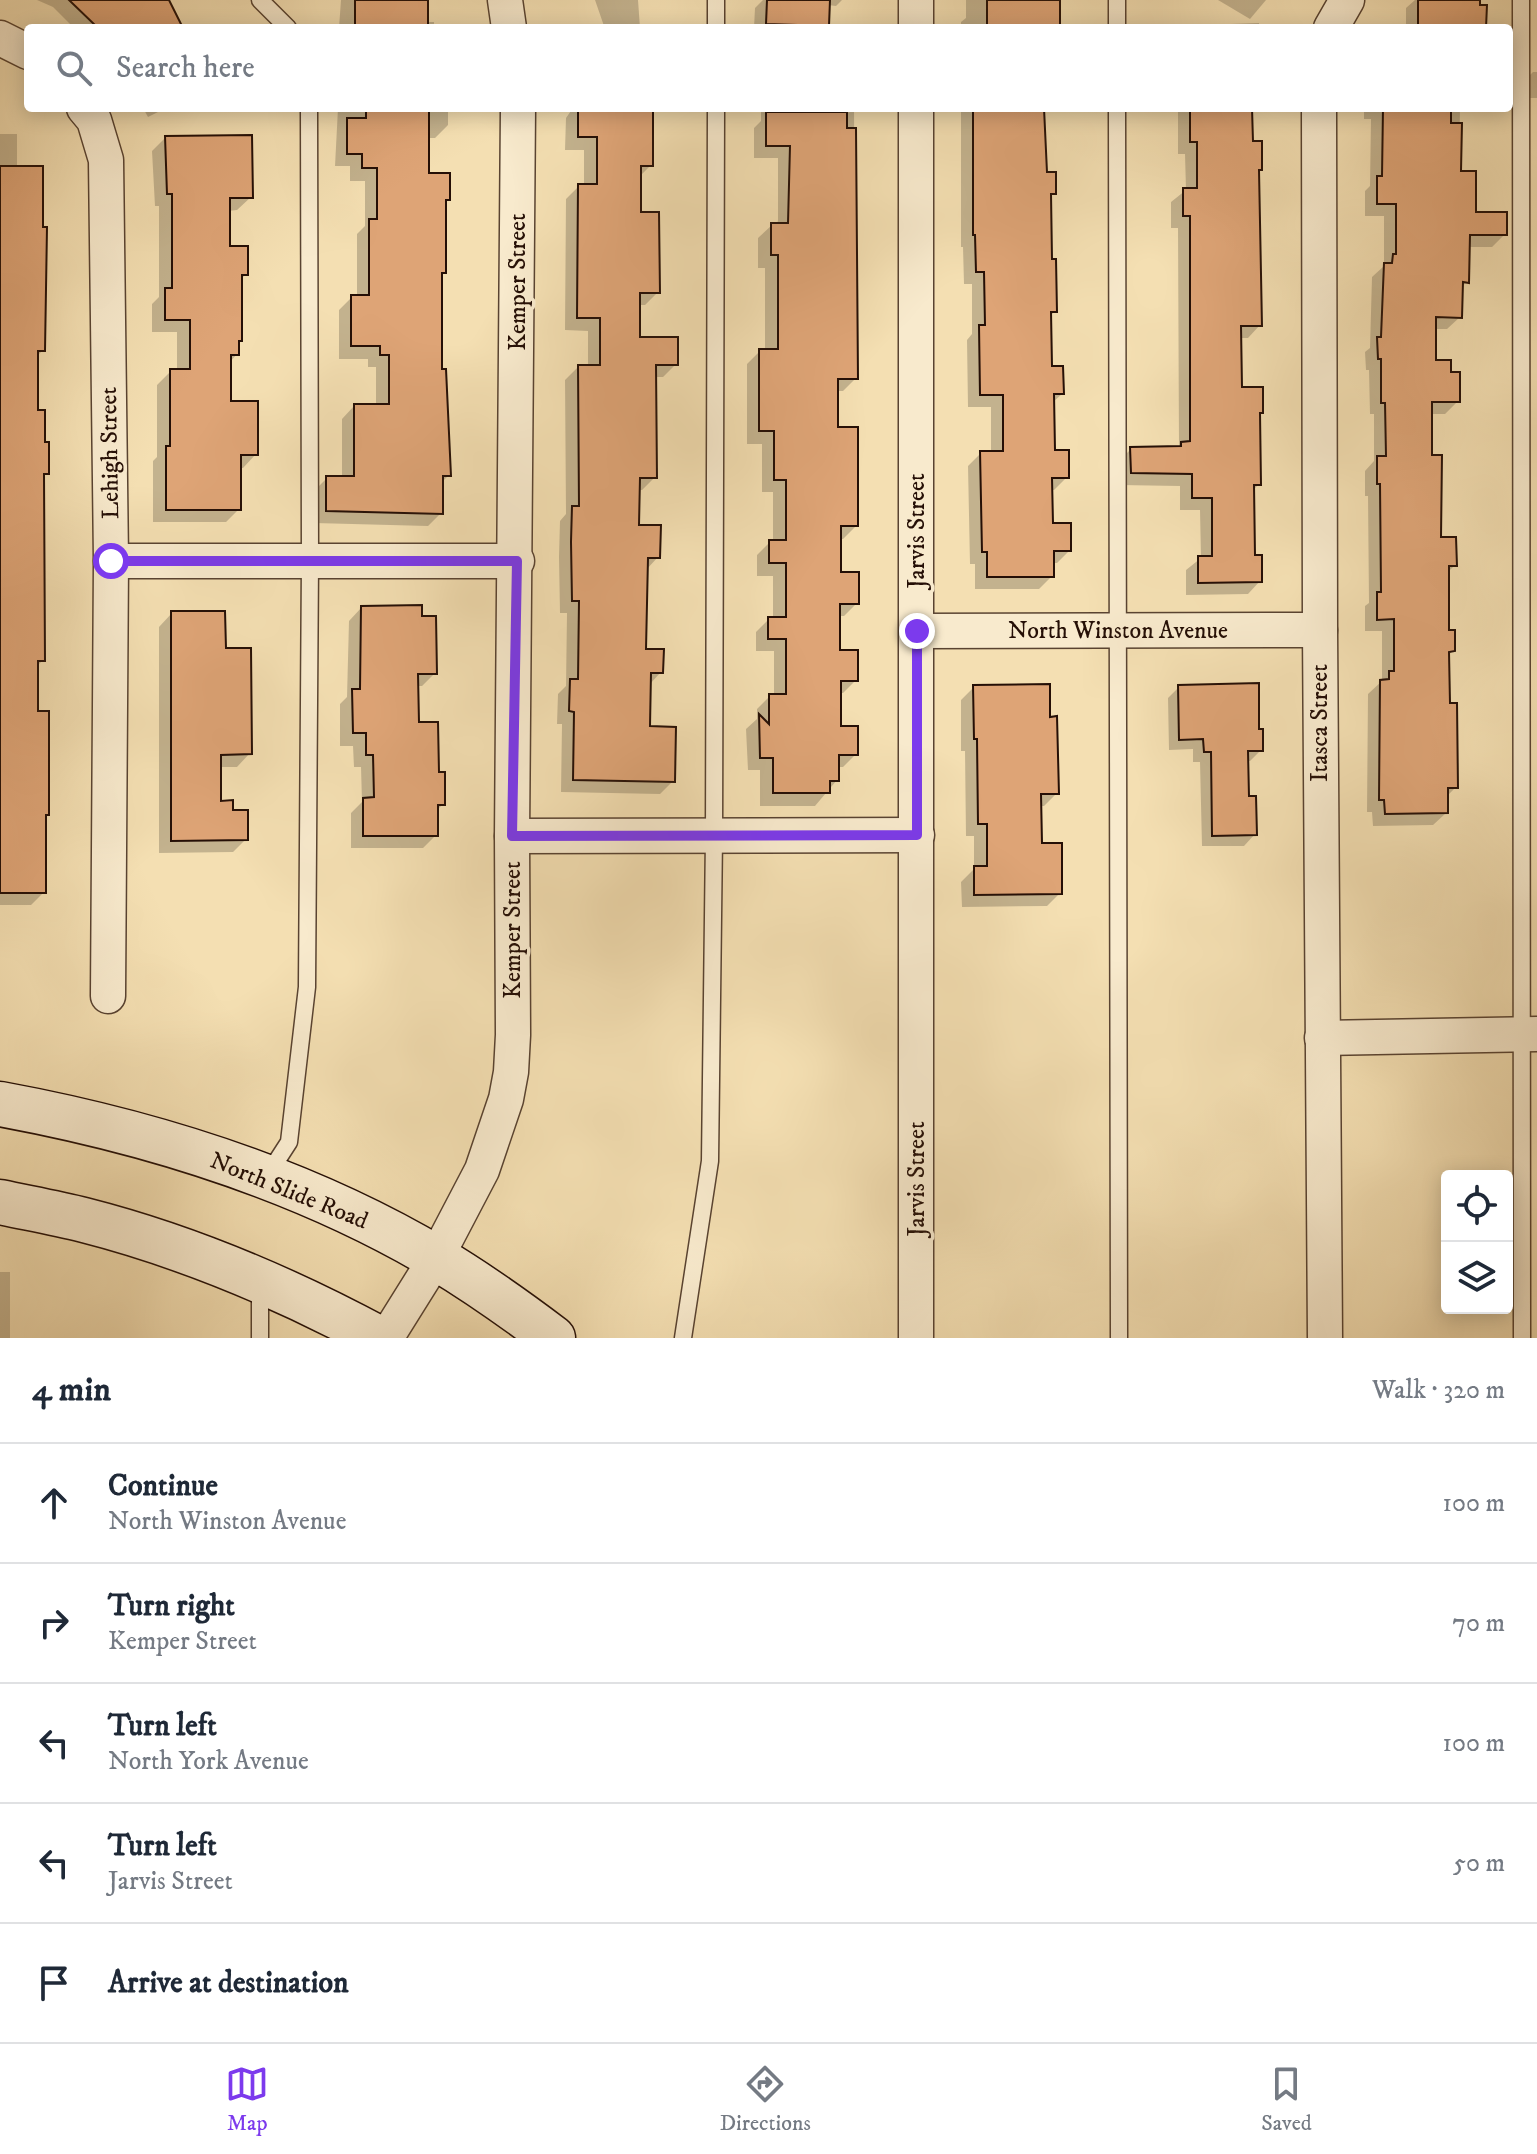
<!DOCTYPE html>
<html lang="en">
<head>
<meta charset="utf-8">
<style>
	body { margin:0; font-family:"IM FELL DW Pica",serif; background:#f6f6f7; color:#1f2937 }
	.controls { position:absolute; right:24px; bottom:24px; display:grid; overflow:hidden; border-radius:8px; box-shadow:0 4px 20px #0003 }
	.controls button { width:72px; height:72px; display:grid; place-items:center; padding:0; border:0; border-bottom:2px solid #e0e1e3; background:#fff; color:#1f2937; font:40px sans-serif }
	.stop { position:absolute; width:24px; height:24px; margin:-18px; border:6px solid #7c3aed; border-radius:50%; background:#fff }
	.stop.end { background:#7c3aed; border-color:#fff; box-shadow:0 2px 8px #0008 }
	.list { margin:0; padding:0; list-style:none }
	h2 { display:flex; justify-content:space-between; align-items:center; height:104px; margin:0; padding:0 32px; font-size:34px }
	h2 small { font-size:26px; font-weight:400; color:#747a83 }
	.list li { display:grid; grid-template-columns:52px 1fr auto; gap:24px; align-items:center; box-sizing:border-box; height:120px; padding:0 32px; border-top:2px solid #e0e1e3 }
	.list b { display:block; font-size:30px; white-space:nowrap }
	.list p { margin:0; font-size:26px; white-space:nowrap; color:#747a83 }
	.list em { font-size:26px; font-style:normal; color:#747a83 }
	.icon { flex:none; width:44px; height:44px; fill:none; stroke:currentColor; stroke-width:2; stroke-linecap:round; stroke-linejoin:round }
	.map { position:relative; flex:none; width:1537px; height:1338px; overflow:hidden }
	.search { position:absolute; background:#fff; box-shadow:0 4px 20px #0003; left:24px; right:24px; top:24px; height:88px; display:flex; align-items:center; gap:20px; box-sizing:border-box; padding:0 28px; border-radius:8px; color:#747a83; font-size:30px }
	.sheet { height:704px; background:#fff }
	nav { display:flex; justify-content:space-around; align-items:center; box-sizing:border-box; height:112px; border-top:2px solid #e0e1e3; background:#fff; font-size:22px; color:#747a83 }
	nav a { display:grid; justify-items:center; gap:4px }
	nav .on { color:#7c3aed }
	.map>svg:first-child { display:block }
	.shadow { fill:#0003 }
	.building { fill:#dea476; stroke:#250f06; stroke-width:2 }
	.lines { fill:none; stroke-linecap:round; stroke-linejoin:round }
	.lane-casing { stroke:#594331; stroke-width:19 }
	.street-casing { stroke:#594331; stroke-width:37 }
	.secondary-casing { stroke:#250f06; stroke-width:47 }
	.lane { stroke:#f8eacd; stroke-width:16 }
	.street { stroke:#f8eacd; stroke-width:34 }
	.secondary { stroke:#f8eacd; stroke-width:44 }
	.route { stroke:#7c3aed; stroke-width:10 }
	.labels { text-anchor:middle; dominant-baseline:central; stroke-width:7; stroke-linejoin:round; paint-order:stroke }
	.street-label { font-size:24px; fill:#250f06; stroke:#f8eacd }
</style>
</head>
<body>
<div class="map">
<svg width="1537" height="1338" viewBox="0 0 1537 1338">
	<rect width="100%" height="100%" fill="#f4dfb2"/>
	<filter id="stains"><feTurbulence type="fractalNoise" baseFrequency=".0025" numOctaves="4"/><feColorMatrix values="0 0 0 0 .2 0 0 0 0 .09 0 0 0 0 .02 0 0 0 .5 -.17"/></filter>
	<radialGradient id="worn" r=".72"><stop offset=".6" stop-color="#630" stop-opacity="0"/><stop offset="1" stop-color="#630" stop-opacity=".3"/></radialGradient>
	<g class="shadow">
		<polygon points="37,0 166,0 180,28 74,28 53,7"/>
		<polygon points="341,0 426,0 426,22 434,22 434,28 339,28"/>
		<polygon points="595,0 638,0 640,28 580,28 604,26"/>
		<polygon points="763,0 842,0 836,6 828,5 827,28 754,28 755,8"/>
		<polygon points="966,0 1058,0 1058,28 961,28 961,22 966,18"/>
		<polygon points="1218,0 1266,0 1250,19"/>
		<polygon points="1415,0 1478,0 1484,28 1406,28 1406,8"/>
		<polygon points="1259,23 1259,28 1171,28 1173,26"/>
		<polygon points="1533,72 1537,72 1537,98 1529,98 1529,76"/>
		<polygon points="143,108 166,108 148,117"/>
		<polygon points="338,108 448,108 448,125 435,138 427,138 427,175 448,200 444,204 444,272 440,276 440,371 449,475 441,483 441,513 428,526 314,523 314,491 327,478 342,478 342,419 354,406 376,406 376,367 368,367 368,359 339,359 339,310 352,297 357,297 357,234 365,226 365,181 350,181 350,166 335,166"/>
		<polygon points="573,108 651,108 651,165 639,177 639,214 658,292 645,305 638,305 638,339 676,364 663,377 654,377 655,477 642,490 638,490 637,527 658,557 646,570 644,651 661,672 649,685 648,728 673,781 660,794 561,792 562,724 557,724 558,694 566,686 567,613 560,613 559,557 560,521 566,514 565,380 578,367 588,367 588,331 565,330 566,199 579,186 584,186 584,150 565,150 566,118"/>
		<polygon points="761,108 854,108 856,378 843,391 836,391 836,429 856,526 843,539 839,539 839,574 857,603 844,616 838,616 838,652 856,680 843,693 839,693 839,728 856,754 843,767 837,767 837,780 815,806 760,806 760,770 748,770 746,729 757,719 757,709 770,696 774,696 774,651 756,651 756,632 769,619 773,619 773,576 757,576 757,555 770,542 773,542 773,492 762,492 762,444 747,444 747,364 760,351 765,351 765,268 758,268 758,238 772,225 777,225 778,220 778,158 754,158 754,128 761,121"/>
		<polygon points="961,108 1042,108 1045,174 1054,193 1049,198 1050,262 1055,311 1049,317 1050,368 1062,394 1052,403 1053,452 1067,477 1054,490 1051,490 1051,525 1069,551 1057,563 1052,563 1052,576 1039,589 975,589 975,564 970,564 968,466 981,453 991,453 991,407 968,407 967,340 972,334 972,284 964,284 963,247 961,247"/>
		<polygon points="1178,108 1250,108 1251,143 1260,169 1257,173 1260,325 1248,338 1240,338 1240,389 1261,412 1258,416 1259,484 1252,491 1253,557 1260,581 1248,594 1186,595 1186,570 1201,558 1200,510 1180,510 1180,486 1119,485 1118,462 1131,449 1179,446 1178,228 1171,228 1171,202 1186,190 1185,154 1178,154"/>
		<polygon points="1364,108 1460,108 1459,173 1474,214 1505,234 1492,247 1468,247 1467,282 1460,288 1460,317 1447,329 1434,329 1434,362 1449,374 1458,401 1445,414 1430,414 1430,457 1439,539 1455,565 1447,573 1447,632 1453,651 1447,656 1448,705 1456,787 1446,797 1446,813 1433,825 1373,826 1372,812 1367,812 1368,694 1382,681 1382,631 1365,631 1365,606 1369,603 1368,496 1365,496 1365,471 1374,461 1374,414 1370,414 1369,370 1366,370 1365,352 1370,348 1372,277 1384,266 1384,216 1365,216 1365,191 1370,186 1371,119 1364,119"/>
		<polygon points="0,134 17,134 17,168 43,350 36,357 36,412 47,473 42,478 43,660 36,667 36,713 47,814 44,817 44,892 31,905 0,905"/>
		<polygon points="165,138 251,197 237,210 228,211 228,248 246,274 240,280 237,354 229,363 229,403 256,454 243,468 239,468 239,509 226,522 153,522 153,461 157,457 157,385 171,371 177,371 177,332 152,332 152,304 159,297 159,206 155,206 152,151"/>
		<polygon points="362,607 420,618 435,673 422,686 416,686 417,724 437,774 443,804 436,811 436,835 423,848 351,848 351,813 362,802 361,767 354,767 353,746 340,746 340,704 347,697 349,621"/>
		<polygon points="172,613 224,650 250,753 237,767 219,767 219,803 231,812 246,839 233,852 159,853 159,627"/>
		<polygon points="974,687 1048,719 1057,793 1044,806 1039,806 1040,845 1060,893 1047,906 962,907 961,882 974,869 974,836 966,836 965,751 961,751 961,700"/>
		<polygon points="1179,687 1257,731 1261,750 1250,761 1246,761 1247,798 1255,834 1244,846 1202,846 1200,762 1193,762 1193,749 1169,750 1168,698"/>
		<rect x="0" y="1272" width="10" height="66"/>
	</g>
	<g class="building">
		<polygon points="69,0 169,0 183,28 98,28"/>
		<rect x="355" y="0" width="73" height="28"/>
		<polygon points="767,0 830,0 829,26 766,24"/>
		<rect x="987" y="0" width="73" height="28"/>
		<polygon points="1418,0 1480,0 1480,5 1487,5 1486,28 1418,28"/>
		<polygon points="366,108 429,108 429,173 450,173 450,200 446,200 446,273 442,273 442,369 446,369 451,476 443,476 443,514 326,511 326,476 354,476 354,404 389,404 389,355 380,355 380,346 351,346 351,295 369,295 369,219 377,219 377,168 362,168 362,154 347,154 347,118 366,118"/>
		<polygon points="578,108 653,108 653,166 641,166 641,212 659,212 660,293 640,293 640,337 678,337 678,365 656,365 657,478 640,478 639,525 661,525 660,558 648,558 646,649 664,649 663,673 651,673 650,726 676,727 675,782 573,780 574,712 569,711 570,679 578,679 579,601 572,601 571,542 572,506 579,506 578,365 600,365 600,318 577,318 578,184 597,184 597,137 578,137"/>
		<polygon points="973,108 1044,108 1047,172 1056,172 1056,194 1051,194 1052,259 1056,259 1057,312 1051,312 1052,366 1063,366 1064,394 1054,394 1055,450 1069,450 1069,478 1052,478 1053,523 1071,523 1071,551 1054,551 1054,577 987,577 987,552 982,552 980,451 1003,451 1003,395 980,395 979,325 985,325 984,272 976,272 975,235 973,235"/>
		<polygon points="1190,108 1252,108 1253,141 1262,141 1262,170 1259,170 1262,326 1241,326 1242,387 1263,387 1263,413 1260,413 1261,485 1254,485 1255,555 1262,555 1262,582 1198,583 1198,556 1212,556 1212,498 1192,498 1192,474 1131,473 1130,447 1181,446 1181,442 1190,441 1190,216 1183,216 1183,188 1197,188 1197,142 1190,142"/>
		<polygon points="1383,108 1451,108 1451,123 1462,123 1461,171 1476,171 1476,212 1507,212 1507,235 1470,235 1469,283 1463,282 1462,318 1436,317 1436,360 1451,360 1451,372 1460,372 1460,402 1432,402 1432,455 1442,455 1441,537 1456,537 1457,566 1449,566 1449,630 1455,630 1455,651 1449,652 1450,703 1457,703 1458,788 1448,788 1448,813 1385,814 1384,800 1379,800 1380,680 1389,679 1389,671 1394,671 1394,619 1377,620 1377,592 1381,592 1380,484 1377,484 1377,456 1386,456 1385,403 1381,403 1381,359 1378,359 1377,337 1381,337 1384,263 1392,263 1393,254 1396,254 1396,204 1377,204 1377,176 1382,176"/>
		<polygon points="766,112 847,112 847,128 856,128 858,379 838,379 838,427 858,427 858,526 841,526 841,572 859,572 859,604 840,604 840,650 858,650 858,681 841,681 841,726 858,726 858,755 839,755 839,781 830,781 830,793 773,793 773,758 760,758 759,714 769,724 769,694 786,694 786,639 768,639 768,617 786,617 786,563 769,563 769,540 786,540 786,480 774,480 774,431 759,431 759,349 778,349 778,255 771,255 771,223 788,223 790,146 766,146"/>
		<polygon points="252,135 253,198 230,198 230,246 248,246 248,275 242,275 242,341 239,341 239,355 231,355 231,401 258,401 258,455 241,455 241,510 166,510 166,446 170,446 170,369 190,369 190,320 165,320 165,288 172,288 172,194 167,194 165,136"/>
		<polygon points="0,166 43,166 43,227 47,227 45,351 38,351 38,410 45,410 45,442 49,442 49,474 44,474 45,661 38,661 38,711 49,711 49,815 46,815 46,893 0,893"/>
		<polygon points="422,605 422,616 436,616 437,674 418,674 419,722 438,722 439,772 445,772 445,805 438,805 438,836 363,836 363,798 374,797 373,755 366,755 366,733 353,733 352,689 360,689 361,606"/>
		<polygon points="171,611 225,611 226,648 251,648 252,754 221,755 221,801 233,800 233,810 248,810 248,840 171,841"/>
		<polygon points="1259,683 1259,729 1263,729 1263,751 1248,751 1249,796 1256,796 1257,835 1212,836 1211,752 1204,752 1203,739 1179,740 1178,685"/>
		<polygon points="1050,684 1050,717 1057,716 1059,794 1041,794 1042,843 1062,843 1062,894 974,895 974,866 987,866 987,824 978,824 977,739 974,739 973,685"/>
	</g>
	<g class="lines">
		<g class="lane-casing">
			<g id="lane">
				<polyline points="260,0 288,28"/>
				<polyline points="1117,0 1117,28"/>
				<polyline points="1521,0 1522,1338"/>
				<polyline points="716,28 716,0"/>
				<polyline points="1117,108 1119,1338"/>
				<polyline points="267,1176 289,1142 307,987 310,561 309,108"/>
				<polyline points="260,1284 260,1338"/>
				<polyline points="683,1338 710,1161 714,836 716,108"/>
			</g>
		</g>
		<g class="street-casing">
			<g id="street">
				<polyline points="505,0 509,28"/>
				<polyline points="916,0 916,28"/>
				<polyline points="1331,28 1347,0"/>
				<polyline points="0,38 28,52"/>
				<polyline points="84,108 94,120 106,160 111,561 108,996"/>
				<polyline points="916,108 916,1338"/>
				<polyline points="1319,108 1320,630 1325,1338"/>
				<polyline points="111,561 517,561"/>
				<polyline points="917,631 1320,630"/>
				<polyline points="512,836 917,835"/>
				<polyline points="1322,1038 1537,1034"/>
				<polyline points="386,1338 436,1258 482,1170 506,1099 511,1072 513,1035 512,836 518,108"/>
			</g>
		</g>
		<g class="secondary-casing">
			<g id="secondary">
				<path d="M0 1104C152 1132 305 1180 438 1259 478 1283 516 1310 553 1338"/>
				<path d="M0 1202C28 1208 56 1213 84 1220 186 1246 285 1288 378 1338"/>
			</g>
		</g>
		<use href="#lane" class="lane"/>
		<use href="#street" class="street"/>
		<use href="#secondary" class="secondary"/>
	</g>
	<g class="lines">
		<polyline class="route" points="111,561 517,561 512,836 917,835 917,631"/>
	</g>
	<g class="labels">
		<g class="street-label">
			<text transform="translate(518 282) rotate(-90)">Kemper Street</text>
			<text transform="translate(110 453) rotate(-91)">Lehigh Street</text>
			<text transform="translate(917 531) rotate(-90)">Jarvis Street</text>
			<text x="1118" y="631">North Winston Avenue</text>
			<text transform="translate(1320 723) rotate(-90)">Itasca Street</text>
			<text transform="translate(513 930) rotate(-90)">Kemper Street</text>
			<text transform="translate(917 1179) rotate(-90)">Jarvis Street</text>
			<text transform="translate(289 1191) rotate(22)">North Slide Road</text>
		</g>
	</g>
	<rect width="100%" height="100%" filter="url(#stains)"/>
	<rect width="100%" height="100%" fill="url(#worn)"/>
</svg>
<div class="controls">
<button><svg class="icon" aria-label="locate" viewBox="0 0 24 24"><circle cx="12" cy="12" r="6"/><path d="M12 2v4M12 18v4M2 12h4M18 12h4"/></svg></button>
<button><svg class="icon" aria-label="layers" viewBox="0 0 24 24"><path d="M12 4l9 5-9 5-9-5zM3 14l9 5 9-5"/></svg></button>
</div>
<div class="stop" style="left:111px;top:561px"></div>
<div class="stop end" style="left:917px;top:631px"></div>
<div class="search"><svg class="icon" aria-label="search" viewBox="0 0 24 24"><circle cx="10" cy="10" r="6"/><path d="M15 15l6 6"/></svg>Search here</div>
</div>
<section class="sheet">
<h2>4 min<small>Walk · 320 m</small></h2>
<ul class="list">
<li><svg class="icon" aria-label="ahead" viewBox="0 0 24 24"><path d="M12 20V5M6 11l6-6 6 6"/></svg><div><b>Continue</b><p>North Winston Avenue</p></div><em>100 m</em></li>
<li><svg class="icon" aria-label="right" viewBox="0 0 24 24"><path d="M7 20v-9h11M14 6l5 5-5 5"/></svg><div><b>Turn right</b><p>Kemper Street</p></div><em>70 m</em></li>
<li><svg class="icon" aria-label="left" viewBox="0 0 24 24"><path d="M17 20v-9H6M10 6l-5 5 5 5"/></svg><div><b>Turn left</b><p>North York Avenue</p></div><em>100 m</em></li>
<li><svg class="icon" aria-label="left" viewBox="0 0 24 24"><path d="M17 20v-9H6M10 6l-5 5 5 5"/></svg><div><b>Turn left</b><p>Jarvis Street</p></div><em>50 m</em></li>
<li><svg class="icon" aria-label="arrive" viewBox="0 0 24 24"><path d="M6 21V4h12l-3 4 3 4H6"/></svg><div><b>Arrive at destination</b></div></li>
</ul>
</section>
<nav>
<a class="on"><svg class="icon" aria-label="map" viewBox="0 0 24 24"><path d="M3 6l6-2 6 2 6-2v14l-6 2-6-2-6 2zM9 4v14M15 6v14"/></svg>Map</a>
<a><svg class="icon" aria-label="directions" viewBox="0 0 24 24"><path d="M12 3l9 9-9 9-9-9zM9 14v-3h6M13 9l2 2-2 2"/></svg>Directions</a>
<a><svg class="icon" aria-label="saved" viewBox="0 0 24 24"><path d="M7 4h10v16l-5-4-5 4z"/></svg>Saved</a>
</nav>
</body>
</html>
